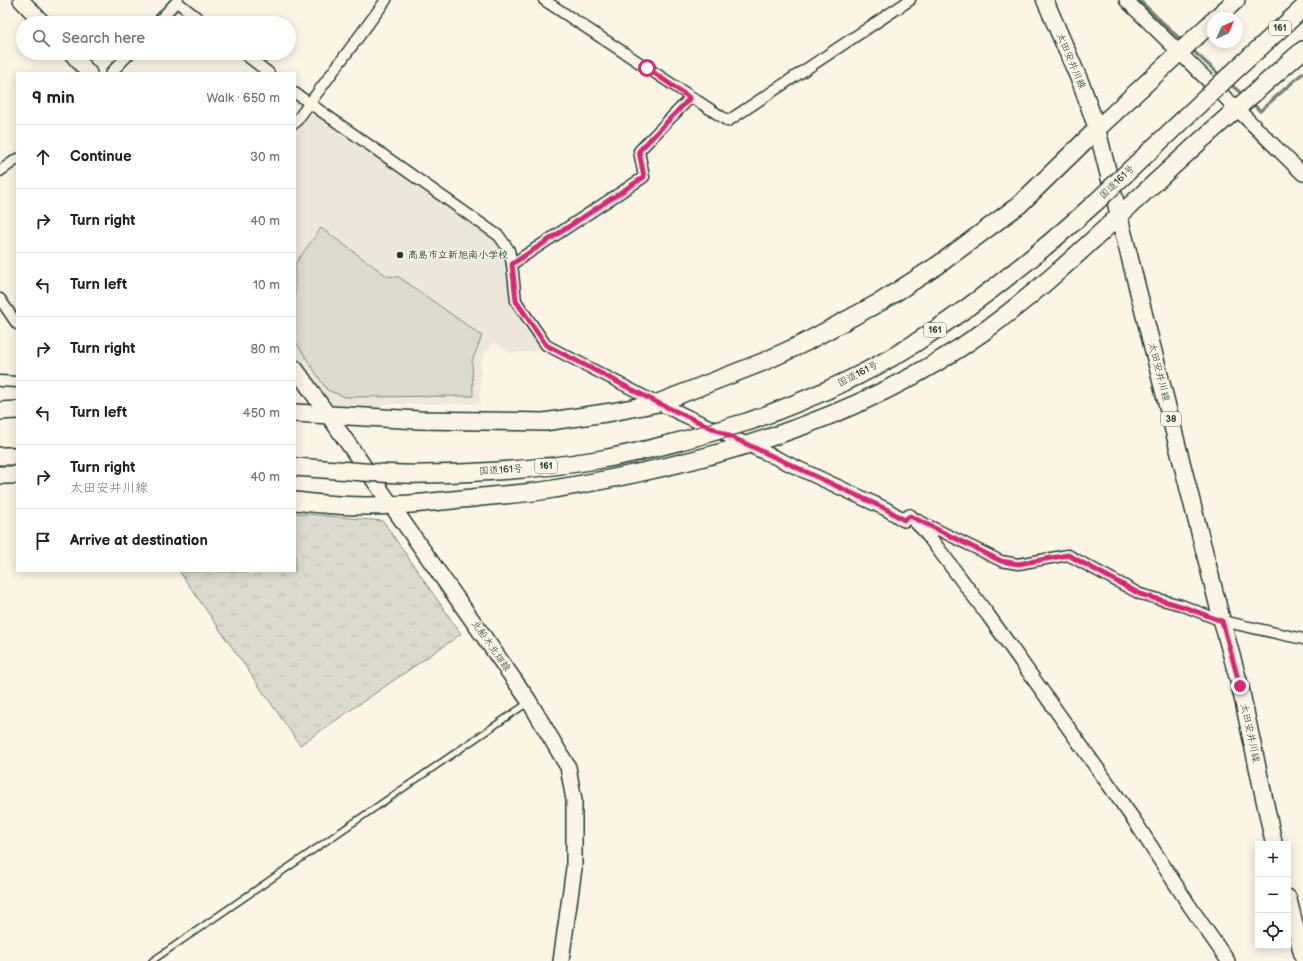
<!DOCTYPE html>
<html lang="en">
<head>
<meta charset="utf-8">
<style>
	body { margin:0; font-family:"Balsamiq Sans","Klee One",sans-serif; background:#f6f6f6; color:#202124 }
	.controls { position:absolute; right:12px; bottom:12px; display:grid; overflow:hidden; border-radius:0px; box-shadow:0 2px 10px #0003 }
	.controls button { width:36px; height:36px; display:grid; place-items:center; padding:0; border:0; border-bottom:1px solid #e0e0e0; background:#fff; color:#202124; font:20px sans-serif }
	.compass { position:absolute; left:1207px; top:12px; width:36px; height:36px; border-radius:50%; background:#fff; box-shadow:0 2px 10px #0003; rotate:45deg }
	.stop { position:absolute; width:12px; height:12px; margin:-9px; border:3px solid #db2777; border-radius:50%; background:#fff }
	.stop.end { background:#db2777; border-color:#fff; box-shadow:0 1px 4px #0008 }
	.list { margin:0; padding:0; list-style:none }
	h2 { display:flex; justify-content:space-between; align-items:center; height:52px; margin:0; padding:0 16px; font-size:17px }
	h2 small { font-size:13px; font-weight:400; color:#757577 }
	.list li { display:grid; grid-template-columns:26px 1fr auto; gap:12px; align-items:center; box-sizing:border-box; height:64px; padding:0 16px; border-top:1px solid #e0e0e0 }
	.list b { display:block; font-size:15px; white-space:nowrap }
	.list p { margin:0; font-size:13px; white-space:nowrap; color:#757577 }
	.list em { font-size:13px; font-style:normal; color:#757577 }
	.icon { flex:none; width:22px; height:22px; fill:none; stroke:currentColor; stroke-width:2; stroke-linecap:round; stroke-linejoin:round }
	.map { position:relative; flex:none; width:1303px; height:961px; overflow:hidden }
	.search { position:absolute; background:#fff; box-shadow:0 2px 10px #0003; left:16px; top:16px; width:280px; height:44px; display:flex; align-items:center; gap:10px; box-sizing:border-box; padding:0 14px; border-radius:22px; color:#757577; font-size:15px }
	.panel { position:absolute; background:#fff; box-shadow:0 2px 10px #0003; left:16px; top:72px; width:280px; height:500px; border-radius:0px }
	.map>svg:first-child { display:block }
	.built { fill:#ece7d8 }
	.grass { fill:url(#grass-tufts); stroke:#7e8c80 }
	.park { fill:#dcdacc; stroke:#7e8c80 }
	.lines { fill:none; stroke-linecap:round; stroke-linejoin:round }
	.stream { stroke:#758479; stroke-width:3.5 }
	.service-casing { stroke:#1f3d34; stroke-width:8 }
	.minor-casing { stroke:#1f3d34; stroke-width:13 }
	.tertiary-casing { stroke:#1f3d34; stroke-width:16 }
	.secondary-casing { stroke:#1f3d34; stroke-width:18 }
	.primary-casing { stroke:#1f3d34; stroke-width:19 }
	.trunk-casing { stroke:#1f3d34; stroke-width:20 }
	.service { stroke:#fcf5e5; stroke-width:5 }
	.minor { stroke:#fcf5e5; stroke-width:10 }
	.tertiary { stroke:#fcf5e5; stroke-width:13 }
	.secondary { stroke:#fcf5e5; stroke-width:15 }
	.primary { stroke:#fcf5e5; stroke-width:16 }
	.trunk { stroke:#fcf5e5; stroke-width:17 }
	.trunk-bridge-casing { stroke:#1f3d34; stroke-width:20; stroke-linecap:butt }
	.trunk-bridge { stroke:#fcf5e5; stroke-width:17 }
	.route { stroke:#db2777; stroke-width:5 }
	.poi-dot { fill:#1f3d34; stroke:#fcf5e5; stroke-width:1.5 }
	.labels { text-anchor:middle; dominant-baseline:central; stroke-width:3; stroke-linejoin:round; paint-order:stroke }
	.shield { fill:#fcf5e5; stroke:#617469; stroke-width:1 }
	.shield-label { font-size:9px; font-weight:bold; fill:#1f3d34 }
	.street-label { font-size:10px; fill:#1f3d34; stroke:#fcf5e5 }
	.poi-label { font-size:10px; font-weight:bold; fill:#1f3d34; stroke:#fcf5e5; text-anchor:start }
</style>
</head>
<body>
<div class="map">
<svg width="1303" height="961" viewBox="0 0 1303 961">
	<defs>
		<pattern id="grass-tufts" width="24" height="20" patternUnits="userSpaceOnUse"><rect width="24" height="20" fill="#dcdacc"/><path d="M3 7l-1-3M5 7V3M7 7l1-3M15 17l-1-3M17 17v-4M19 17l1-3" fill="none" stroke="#bcbcb0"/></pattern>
	</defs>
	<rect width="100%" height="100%" fill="#fcf5e5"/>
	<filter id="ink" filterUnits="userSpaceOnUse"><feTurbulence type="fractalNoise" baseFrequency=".025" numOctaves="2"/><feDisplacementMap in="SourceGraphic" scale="8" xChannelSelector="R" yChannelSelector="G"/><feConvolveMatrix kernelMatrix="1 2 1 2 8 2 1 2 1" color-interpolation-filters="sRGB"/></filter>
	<g filter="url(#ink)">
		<polygon class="built" points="312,115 321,115 501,246 507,264 510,294 541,345 535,351 511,353 494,342 481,359 480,404 383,404 376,412 337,410 295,356 295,135 307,118"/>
		<polygon class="grass" points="295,513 383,521 461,634 300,745 179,571 295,571"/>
		<polygon class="park" points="321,228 387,276 399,277 482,336 472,361 473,396 345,397 327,390 295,341 295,264"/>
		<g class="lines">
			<g class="stream">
				<polyline points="1139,0 1183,42"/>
				<polyline points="1191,49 1222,77"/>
				<polyline points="1228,82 1243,95"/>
				<polyline points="1251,102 1260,111 1303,73"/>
			</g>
			<g class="service-casing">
				<polyline id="service" points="152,961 529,702"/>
			</g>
			<g class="minor-casing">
				<g id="minor">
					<polyline points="544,0 728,121 910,0"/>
					<polyline points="177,2 204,23"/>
					<polyline points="157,23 178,0"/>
					<polyline points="243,53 269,73"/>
					<polyline points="111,73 130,53"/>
					<polyline points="295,93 499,236 509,250 512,264 516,301 546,345 658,403"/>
					<polyline points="295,123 386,0"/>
					<polyline points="0,171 17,159"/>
					<polyline points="512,264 644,177 639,151 690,98"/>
					<polyline points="0,299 17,324"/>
					<polyline points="0,381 17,382"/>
					<polyline points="916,519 1001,561 1018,564 1068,555 1140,594 1181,605 1222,621 1303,639"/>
				</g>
			</g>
			<g class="tertiary-casing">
				<g id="tertiary">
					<polyline points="1126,0 1303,174"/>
					<polyline points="658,403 886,509 904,520 910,516 924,530 988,615 1134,820 1189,905 1228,961"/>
				</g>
			</g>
			<g class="secondary-casing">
				<g id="secondary">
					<polyline points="21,0 43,23"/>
					<polyline points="71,53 89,73"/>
					<polyline points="295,368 529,701 568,767 574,800 574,868 561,961"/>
				</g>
			</g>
			<g class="primary-casing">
				<g id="primary">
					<polyline points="1045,0 1082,86 1097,129 1222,621 1240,686 1274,844"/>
					<polyline points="1288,898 1303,957"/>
				</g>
			</g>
			<g class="trunk-casing">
				<g id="trunk">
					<polyline points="1216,18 1236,0"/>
					<polyline points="1229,76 1303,8"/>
					<polyline points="0,411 17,410"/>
					<polyline points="295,413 419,420 544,422 612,412 658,403 763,362 802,344 882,301 938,265 1019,205 1097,129 1213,21"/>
					<path d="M750 421C805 401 860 378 909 347 976 305 1038 255 1096 202"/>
					<polyline points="0,456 17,456"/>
					<polyline points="295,467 337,470"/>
					<polyline points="0,475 17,475"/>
					<path d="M295 501C325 505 363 507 393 505 420 504 447 500 473 498 498 495 523 494 548 490 700 465 856 423 983 332 1033 296 1078 254 1123 212 1182 157 1242 103 1303 50"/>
				</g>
			</g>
			<use href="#service" class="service"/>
			<use href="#minor" class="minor"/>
			<use href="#tertiary" class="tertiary"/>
			<use href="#secondary" class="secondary"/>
			<use href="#primary" class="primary"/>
			<use href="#trunk" class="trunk"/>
			<g class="trunk-bridge-casing">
				<g id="trunk-bridge">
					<polyline points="1096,202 1229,76"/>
					<path d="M337 470C366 472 396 475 425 474 482 473 541 469 597 460 649 451 700 436 750 421"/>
				</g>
			</g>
			<use href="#trunk-bridge" class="trunk-bridge"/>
		</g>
	</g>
	<g class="lines" filter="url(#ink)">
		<polyline class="route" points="647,68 690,98 639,151 644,177 512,264 516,301 546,345 658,403 886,509 904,520 910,516 1001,561 1018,564 1068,555 1140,594 1181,606 1222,621 1240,686"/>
	</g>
	<circle class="poi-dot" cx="400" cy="255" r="4"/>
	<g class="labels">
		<g class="shield">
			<rect x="1269" y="21" width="22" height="14" rx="3"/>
			<rect x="924" y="323" width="22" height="14" rx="3"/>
			<rect x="1161" y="412" width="20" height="14" rx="3"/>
			<rect x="535" y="459" width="22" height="14" rx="3"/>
		</g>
		<g class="shield-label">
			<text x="1280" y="28">161</text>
			<text x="935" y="330">161</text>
			<text x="1171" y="419">38</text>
			<text x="546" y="466">161</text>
		</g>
		<g class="street-label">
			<text transform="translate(1071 61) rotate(67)">太田安井川線</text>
			<text transform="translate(1117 182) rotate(-44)">国道161号</text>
			<text transform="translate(1159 372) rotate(76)">太田安井川線</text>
			<text transform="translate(858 374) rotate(-27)">国道161号</text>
			<text transform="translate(501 470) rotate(-4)">国道161号</text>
			<text transform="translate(491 646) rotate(55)">北船木北畑線</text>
			<text transform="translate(1250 733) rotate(78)">太田安井川線</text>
		</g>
		<g class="poi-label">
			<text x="408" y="255">高島市立新旭南小学校</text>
		</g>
	</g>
</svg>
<div class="controls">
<button>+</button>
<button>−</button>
<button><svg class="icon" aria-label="locate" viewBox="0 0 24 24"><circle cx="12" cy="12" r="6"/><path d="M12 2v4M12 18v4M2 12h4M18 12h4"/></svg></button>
</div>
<svg class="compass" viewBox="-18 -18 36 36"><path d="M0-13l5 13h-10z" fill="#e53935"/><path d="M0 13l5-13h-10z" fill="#757577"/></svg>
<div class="stop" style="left:647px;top:68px"></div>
<div class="stop end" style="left:1240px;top:686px"></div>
<div class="search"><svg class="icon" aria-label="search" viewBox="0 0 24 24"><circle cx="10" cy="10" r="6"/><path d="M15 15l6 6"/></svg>Search here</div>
<section class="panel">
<h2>9 min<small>Walk · 650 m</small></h2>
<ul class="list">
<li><svg class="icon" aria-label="ahead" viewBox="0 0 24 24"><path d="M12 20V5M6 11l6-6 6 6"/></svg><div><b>Continue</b></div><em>30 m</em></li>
<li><svg class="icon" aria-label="right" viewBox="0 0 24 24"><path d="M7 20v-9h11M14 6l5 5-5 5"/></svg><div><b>Turn right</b></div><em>40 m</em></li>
<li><svg class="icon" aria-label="left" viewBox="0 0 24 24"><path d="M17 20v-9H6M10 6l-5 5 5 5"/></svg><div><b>Turn left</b></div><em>10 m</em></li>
<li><svg class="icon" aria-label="right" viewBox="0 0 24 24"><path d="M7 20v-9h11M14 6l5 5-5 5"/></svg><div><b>Turn right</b></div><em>80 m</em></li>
<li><svg class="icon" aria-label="left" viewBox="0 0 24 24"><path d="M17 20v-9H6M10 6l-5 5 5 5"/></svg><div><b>Turn left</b></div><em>450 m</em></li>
<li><svg class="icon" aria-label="right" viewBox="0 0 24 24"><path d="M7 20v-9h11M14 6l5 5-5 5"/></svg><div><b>Turn right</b><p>太田安井川線</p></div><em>40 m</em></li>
<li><svg class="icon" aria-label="arrive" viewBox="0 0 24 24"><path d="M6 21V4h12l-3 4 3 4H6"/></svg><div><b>Arrive at destination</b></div></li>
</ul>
</section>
</div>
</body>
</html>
